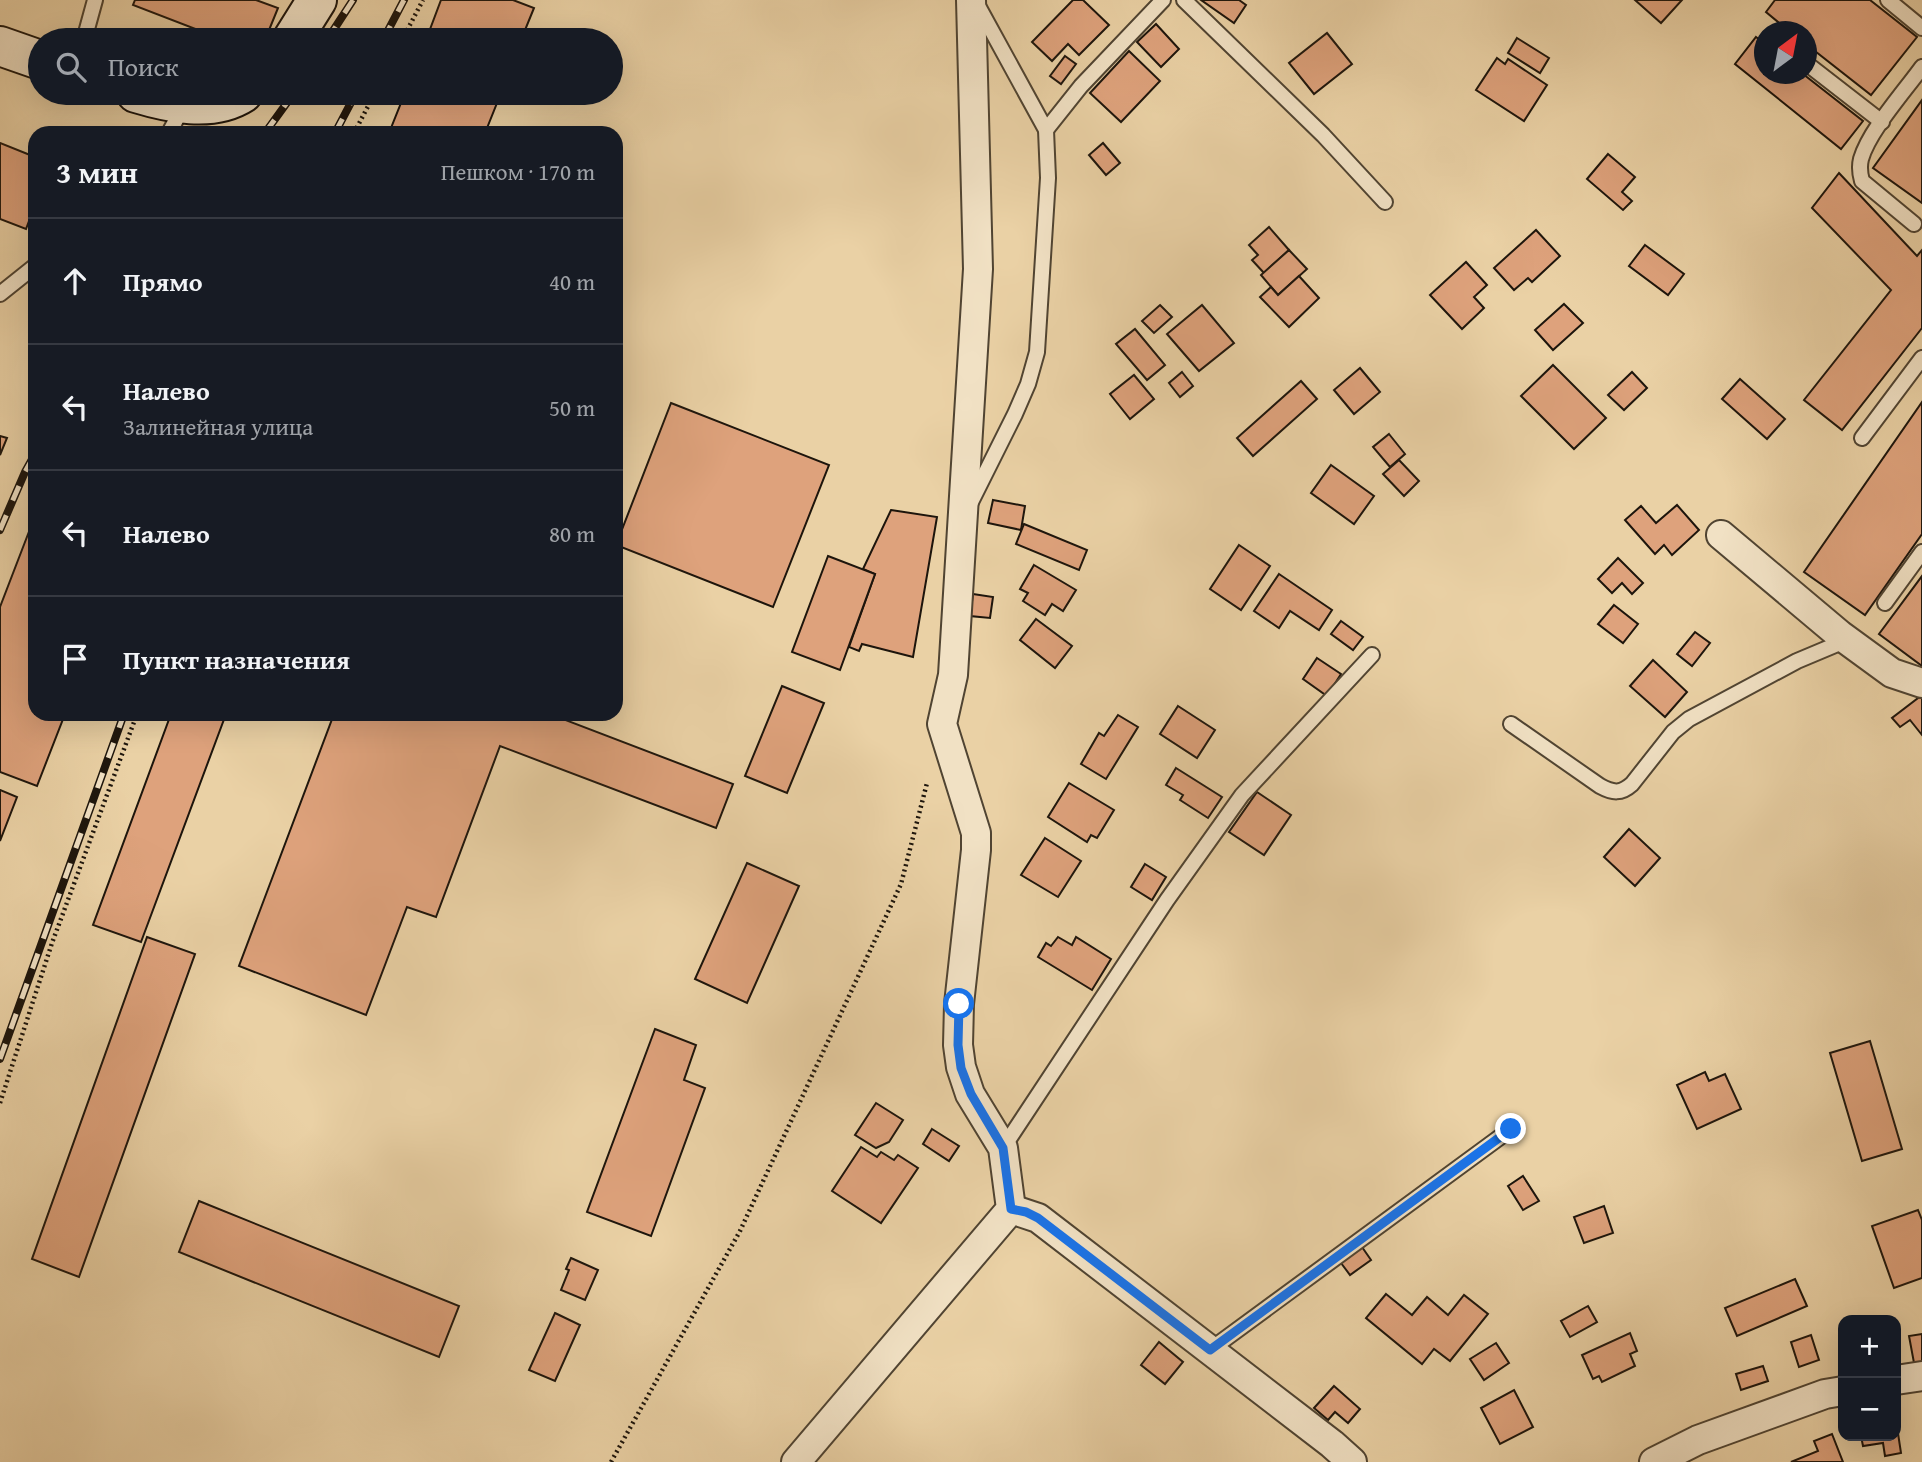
<!DOCTYPE html>
<html lang="ru">
<head>
<meta charset="utf-8">
<style>
	body { margin:0; font-family:"Gentium Book Plus",serif; background:#242831; color:#f1f3f6 }
	.controls { position:absolute; right:21px; bottom:21px; display:grid; overflow:hidden; border-radius:14px; box-shadow:0 7px 28px #0002 }
	.controls button { width:63px; height:63px; display:grid; place-items:center; padding:0; border:0; border-bottom:2px solid #363941; background:#171b24; color:#f1f3f6; font:35px sans-serif }
	.compass { position:absolute; left:1754px; top:21px; width:63px; height:63px; border-radius:50%; background:#171b24; box-shadow:0 7px 28px #0002; rotate:32deg }
	.stop { position:absolute; width:21px; height:21px; margin:-16px; border:5px solid #1a73e8; border-radius:50%; background:#fff }
	.stop.end { background:#1a73e8; border-color:#fff; box-shadow:0 2px 7px #0008 }
	.list { margin:0; padding:0; list-style:none }
	h2 { display:flex; justify-content:space-between; align-items:center; height:91px; margin:0; padding:0 28px; font-size:30px }
	h2 small { font-size:23px; font-weight:400; color:#9ea1a6 }
	.list li { display:grid; grid-template-columns:46px 1fr auto; gap:21px; align-items:center; box-sizing:border-box; height:126px; padding:0 28px; border-top:2px solid #363941 }
	.list b { display:block; font-size:26px; white-space:nowrap }
	.list p { margin:0; font-size:23px; white-space:nowrap; color:#9ea1a6 }
	.list em { font-size:23px; font-style:normal; color:#9ea1a6 }
	.icon { flex:none; width:38px; height:38px; fill:none; stroke:currentColor; stroke-width:2; stroke-linecap:round; stroke-linejoin:round }
	.map { position:relative; flex:none; width:1922px; height:1462px; overflow:hidden }
	.search { position:absolute; background:#171b24; box-shadow:0 7px 28px #0002; left:28px; top:28px; width:595px; height:77px; display:flex; align-items:center; gap:18px; box-sizing:border-box; padding:0 24px; border-radius:38px; color:#9ea1a6; font-size:26px }
	.panel { position:absolute; background:#171b24; box-shadow:0 7px 28px #0002; left:28px; top:126px; width:595px; height:595px; border-radius:21px }
	.map>svg:first-child { display:block }
	.building { fill:#dea27c; stroke:#1d150c; stroke-width:2 }
	.lines { fill:none; stroke-linecap:round; stroke-linejoin:round }
	.lane-casing { stroke:#504432; stroke-width:18 }
	.street-casing { stroke:#504432; stroke-width:32 }
	.secondary-casing { stroke:#1d150c; stroke-width:42 }
	.path { stroke:#1d150c; stroke-width:4.5; stroke-dasharray:2 3.5; stroke-linecap:butt }
	.lane { stroke:#f1e1c4; stroke-width:14 }
	.street { stroke:#f1e1c4; stroke-width:28 }
	.secondary { stroke:#f1e1c4; stroke-width:38 }
	.rail-casing { stroke:#1d150c; stroke-width:8 }
	.rail { stroke:#f1e1c4; stroke-width:5; stroke-dasharray:16; stroke-linecap:butt }
	.route { stroke:#1a73e8; stroke-width:9 }
</style>
</head>
<body>
<div class="map">
<svg width="1922" height="1462" viewBox="0 0 1922 1462">
	<rect width="100%" height="100%" fill="#ead1a5"/>
	<filter id="stains"><feTurbulence type="fractalNoise" baseFrequency=".00286" numOctaves="4"/><feColorMatrix values="0 0 0 0 .2 0 0 0 0 .09 0 0 0 0 .02 0 0 0 .5 -.17"/></filter>
	<radialGradient id="worn" r=".72"><stop offset=".6" stop-color="#630" stop-opacity="0"/><stop offset="1" stop-color="#630" stop-opacity=".3"/></radialGradient>
	<g class="building">
		<polygon points="135,0 256,0 278,8 265,40 224,40 133,5"/>
		<polygon points="441,0 513,0 534,8 521,40 426,40"/>
		<polygon points="1073,0 1083,0 1109,25 1079,55 1068,44 1052,61 1032,42"/>
		<polygon points="1201,0 1239,0 1246,5 1234,23"/>
		<polygon points="1635,0 1682,0 1661,23"/>
		<polygon points="1775,0 1870,0 1917,37 1871,95 1806,44 1806,32 1790,32 1766,12"/>
		<polygon points="1156,24 1179,49 1161,67 1137,42"/>
		<polygon points="1327,33 1352,64 1314,94 1289,63"/>
		<polygon points="1756,37 1764,43 1764,74 1803,74 1863,121 1841,149 1735,64"/>
		<polygon points="1517,38 1549,58 1540,73 1508,53"/>
		<polygon points="1129,51 1160,81 1121,122 1090,93"/>
		<polygon points="1065,56 1076,64 1061,84 1050,76"/>
		<polygon points="1497,58 1505,64 1508,59 1547,85 1524,121 1476,90"/>
		<polygon points="405,93 501,93 485,133 389,133"/>
		<polygon points="1922,100 1922,203 1873,168"/>
		<polygon points="0,143 35,157 35,205 26,229 0,219"/>
		<polygon points="1103,143 1120,163 1106,175 1089,155"/>
		<polygon points="1608,154 1635,177 1622,192 1632,201 1623,210 1587,179"/>
		<polygon points="1839,173 1917,256 1922,250 1922,328 1842,430 1804,400 1891,290 1812,208"/>
		<polygon points="1269,227 1289,250 1264,273 1252,260 1258,255 1249,245"/>
		<polygon points="1536,230 1560,256 1532,282 1528,278 1514,290 1494,268"/>
		<polygon points="1645,245 1684,274 1668,295 1629,266"/>
		<polygon points="1289,250 1307,269 1278,295 1261,275"/>
		<polygon points="1466,262 1487,285 1474,297 1484,308 1462,329 1430,295"/>
		<polygon points="1299,276 1319,298 1289,327 1260,297 1271,287 1278,295"/>
		<polygon points="1564,304 1583,323 1553,350 1535,330"/>
		<polygon points="1160,305 1172,317 1154,333 1142,321"/>
		<polygon points="1202,305 1234,343 1199,371 1167,334"/>
		<polygon points="1135,329 1165,365 1147,380 1116,344"/>
		<polygon points="1553,365 1606,418 1574,449 1521,396"/>
		<polygon points="1360,368 1380,392 1354,414 1334,390"/>
		<polygon points="1182,372 1193,386 1180,397 1169,383"/>
		<polygon points="1632,372 1647,388 1624,410 1608,395"/>
		<polygon points="1134,375 1154,399 1130,419 1110,394"/>
		<polygon points="1740,379 1785,419 1767,439 1722,399"/>
		<polygon points="1301,381 1317,399 1253,456 1237,438"/>
		<polygon points="1922,402 1922,534 1865,615 1804,572"/>
		<polygon points="671,403 829,465 773,607 616,545"/>
		<polygon points="1389,434 1405,454 1390,467 1373,447"/>
		<polygon points="0,436 7,438 0,455"/>
		<polygon points="1399,460 1419,481 1404,496 1383,474"/>
		<polygon points="1331,465 1374,496 1354,524 1311,493"/>
		<polygon points="993,500 1025,506 1021,530 988,523"/>
		<polygon points="1677,505 1699,530 1672,555 1664,545 1655,554 1625,520 1641,506 1656,523"/>
		<polygon points="891,510 937,517 913,657 862,644 859,651 849,647 875,574 863,569"/>
		<polygon points="35,516 35,714 65,714 37,786 0,772 0,607"/>
		<polygon points="1024,524 1087,550 1079,570 1016,544"/>
		<polygon points="1239,545 1270,566 1241,610 1210,589"/>
		<polygon points="828,556 875,574 840,670 792,652"/>
		<polygon points="1618,558 1643,583 1632,594 1622,583 1612,593 1598,579"/>
		<polygon points="1034,565 1076,590 1063,611 1052,604 1045,615 1023,601 1028,593 1020,589"/>
		<polygon points="1279,574 1332,610 1319,630 1290,611 1279,628 1254,611"/>
		<polygon points="1922,576 1922,666 1879,634"/>
		<polygon points="973,594 993,597 990,618 970,616"/>
		<polygon points="1614,605 1638,624 1623,643 1598,624"/>
		<polygon points="1036,619 1072,646 1055,668 1020,640"/>
		<polygon points="1341,621 1363,637 1353,650 1331,634"/>
		<polygon points="1695,632 1710,643 1692,666 1677,654"/>
		<polygon points="1317,658 1341,674 1327,696 1303,679"/>
		<polygon points="1653,660 1687,692 1665,717 1630,686"/>
		<polygon points="782,686 824,703 787,793 745,776"/>
		<polygon points="1922,695 1922,735 1910,720 1900,727 1892,718"/>
		<polygon points="1178,706 1215,730 1197,758 1160,734"/>
		<polygon points="171,714 226,714 141,942 93,925"/>
		<polygon points="334,714 561,714 560,718 733,784 716,828 500,746 436,917 407,907 366,1015 239,966"/>
		<polygon points="1118,715 1138,727 1106,779 1081,764 1099,733 1104,736"/>
		<polygon points="1176,768 1222,797 1208,818 1180,800 1183,795 1166,785"/>
		<polygon points="1069,783 1114,810 1097,838 1091,835 1087,842 1048,817"/>
		<polygon points="0,790 17,797 0,841"/>
		<polygon points="1257,792 1291,815 1264,855 1229,832"/>
		<polygon points="1629,829 1660,858 1635,886 1604,857"/>
		<polygon points="1045,838 1081,861 1058,897 1021,875"/>
		<polygon points="747,863 799,886 747,1003 695,979"/>
		<polygon points="1145,864 1166,877 1152,900 1131,887"/>
		<polygon points="147,937 195,954 79,1277 32,1259"/>
		<polygon points="1058,937 1072,945 1076,937 1111,959 1092,990 1038,957 1046,943 1051,946"/>
		<polygon points="655,1029 696,1045 684,1080 705,1088 651,1236 587,1212"/>
		<polygon points="1870,1041 1902,1149 1862,1161 1830,1053"/>
		<polygon points="1705,1072 1709,1081 1725,1074 1741,1109 1697,1129 1677,1085"/>
		<polygon points="876,1103 903,1120 889,1142 876,1148 855,1135"/>
		<polygon points="932,1129 959,1146 949,1161 923,1144"/>
		<polygon points="861,1147 877,1157 881,1152 894,1160 898,1155 918,1168 881,1223 832,1191"/>
		<polygon points="1523,1176 1539,1201 1523,1210 1508,1186"/>
		<polygon points="199,1201 459,1306 439,1357 179,1252"/>
		<polygon points="1604,1206 1613,1233 1584,1243 1574,1217"/>
		<polygon points="1918,1210 1922,1220 1922,1278 1894,1288 1872,1226"/>
		<polygon points="1362,1247 1371,1260 1350,1275 1341,1263"/>
		<polygon points="571,1258 598,1270 585,1300 561,1290 569,1270 566,1269"/>
		<polygon points="1795,1279 1807,1306 1737,1336 1725,1308"/>
		<polygon points="1386,1294 1412,1315 1427,1297 1448,1315 1464,1295 1488,1314 1450,1361 1434,1349 1422,1364 1366,1318"/>
		<polygon points="1588,1306 1597,1322 1570,1337 1561,1321"/>
		<polygon points="555,1313 580,1325 555,1381 529,1370"/>
		<polygon points="1630,1333 1637,1351 1630,1354 1635,1366 1602,1382 1599,1376 1593,1379 1582,1355"/>
		<polygon points="1922,1334 1922,1362 1914,1363 1909,1336"/>
		<polygon points="1811,1335 1819,1360 1799,1367 1791,1342"/>
		<polygon points="1159,1342 1183,1362 1165,1384 1141,1365"/>
		<polygon points="1496,1343 1509,1363 1484,1380 1470,1359"/>
		<polygon points="1763,1366 1768,1381 1741,1390 1736,1374"/>
		<polygon points="1334,1386 1360,1409 1348,1423 1335,1412 1328,1420 1314,1408"/>
		<polygon points="1514,1390 1533,1427 1500,1444 1481,1408"/>
		<polygon points="1896,1420 1901,1453 1885,1456 1883,1443 1863,1446 1861,1436 1896,1436"/>
		<polygon points="1832,1434 1843,1462 1791,1462 1818,1451 1814,1441"/>
	</g>
	<g class="lines">
		<g class="lane-casing">
			<g id="lane">
				<polyline points="1184,0 1323,135 1385,202"/>
				<polyline points="1888,0 1922,28"/>
				<polyline points="84,40 95,0"/>
				<polyline points="1806,63 1882,122"/>
				<polyline points="1046,130 1081,86 1163,0"/>
				<polyline points="169,133 184,105"/>
				<path d="M1914 224 1862 181C1860 174 1859 167 1861 159 1869 131 1904 92 1922 67"/>
				<polyline points="0,294 35,266"/>
				<polyline points="1862,438 1922,358"/>
				<polyline points="970,504 1015,414 1028,384 1037,352 1048,178 1046,130 977,4"/>
				<polyline points="1885,603 1922,552"/>
				<path d="M1511 724 1600 786C1613 793 1621 794 1632 784L1673 732 1689 719 1797 661 1847 640"/>
				<polyline points="1003,1148 1167,900 1242,795 1372,655"/>
				<polyline points="1210,1350 1511,1129"/>
			</g>
		</g>
		<g class="street-casing">
			<g id="street">
				<polyline points="1721,535 1840,635 1892,673 1922,683"/>
				<polyline points="1011,1209 1038,1218 1332,1444 1352,1462"/>
				<polyline points="1896,1380 1922,1376"/>
				<polyline points="796,1462 1011,1209 1003,1148 970,1094 961,1067 958,1045 959,1004 976,850 976,833 942,724 953,675 978,269 971,0"/>
				<polyline points="1654,1462 1698,1440 1825,1394 1843,1391"/>
			</g>
		</g>
		<g class="secondary-casing">
			<g id="secondary">
				<polyline points="292,40 317,0"/>
				<polyline points="0,46 40,60"/>
				<path d="M136 93C169 103 212 113 243 93"/>
			</g>
		</g>
		<g class="path">
			<polyline points="402,40 423,0"/>
			<polyline points="354,133 375,93"/>
			<polyline points="0,1103 52,943 137,714"/>
			<polyline points="611,1462 740,1231 901,884 927,783"/>
		</g>
		<use href="#lane" class="lane"/>
		<use href="#street" class="street"/>
		<use href="#secondary" class="secondary"/>
		<g class="rail-casing">
			<g id="rail">
				<polyline points="327,40 353,0"/>
				<polyline points="383,40 404,0"/>
				<polyline points="265,133 294,93"/>
				<polyline points="335,133 356,93"/>
				<polyline points="0,530 25,472 35,454"/>
				<polyline points="0,1059 124,714"/>
			</g>
		</g>
		<use href="#rail" class="rail"/>
	</g>
	<g class="lines">
		<polyline class="route" points="959,1004 958,1045 961,1068 971,1094 1003,1148 1011,1209 1026,1212 1038,1218 1210,1350 1511,1129"/>
	</g>
	<rect width="100%" height="100%" filter="url(#stains)"/>
	<rect width="100%" height="100%" fill="url(#worn)"/>
</svg>
<div class="controls">
<button>+</button>
<button>−</button>
</div>
<svg class="compass" viewBox="-18 -18 36 36"><path d="M0-13l5 13h-10z" fill="#e53935"/><path d="M0 13l5-13h-10z" fill="#9ea1a6"/></svg>
<div class="stop" style="left:959px;top:1004px"></div>
<div class="stop end" style="left:1511px;top:1129px"></div>
<div class="search"><svg class="icon" aria-label="search" viewBox="0 0 24 24"><circle cx="10" cy="10" r="6"/><path d="M15 15l6 6"/></svg>Поиск</div>
<section class="panel">
<h2>3 мин<small>Пешком · 170 m</small></h2>
<ul class="list">
<li><svg class="icon" aria-label="ahead" viewBox="0 0 24 24"><path d="M12 20V5M6 11l6-6 6 6"/></svg><div><b>Прямо</b></div><em>40 m</em></li>
<li><svg class="icon" aria-label="left" viewBox="0 0 24 24"><path d="M17 20v-9H6M10 6l-5 5 5 5"/></svg><div><b>Налево</b><p>Залинейная улица</p></div><em>50 m</em></li>
<li><svg class="icon" aria-label="left" viewBox="0 0 24 24"><path d="M17 20v-9H6M10 6l-5 5 5 5"/></svg><div><b>Налево</b></div><em>80 m</em></li>
<li><svg class="icon" aria-label="arrive" viewBox="0 0 24 24"><path d="M6 21V4h12l-3 4 3 4H6"/></svg><div><b>Пункт назначения</b></div></li>
</ul>
</section>
</div>
</body>
</html>
